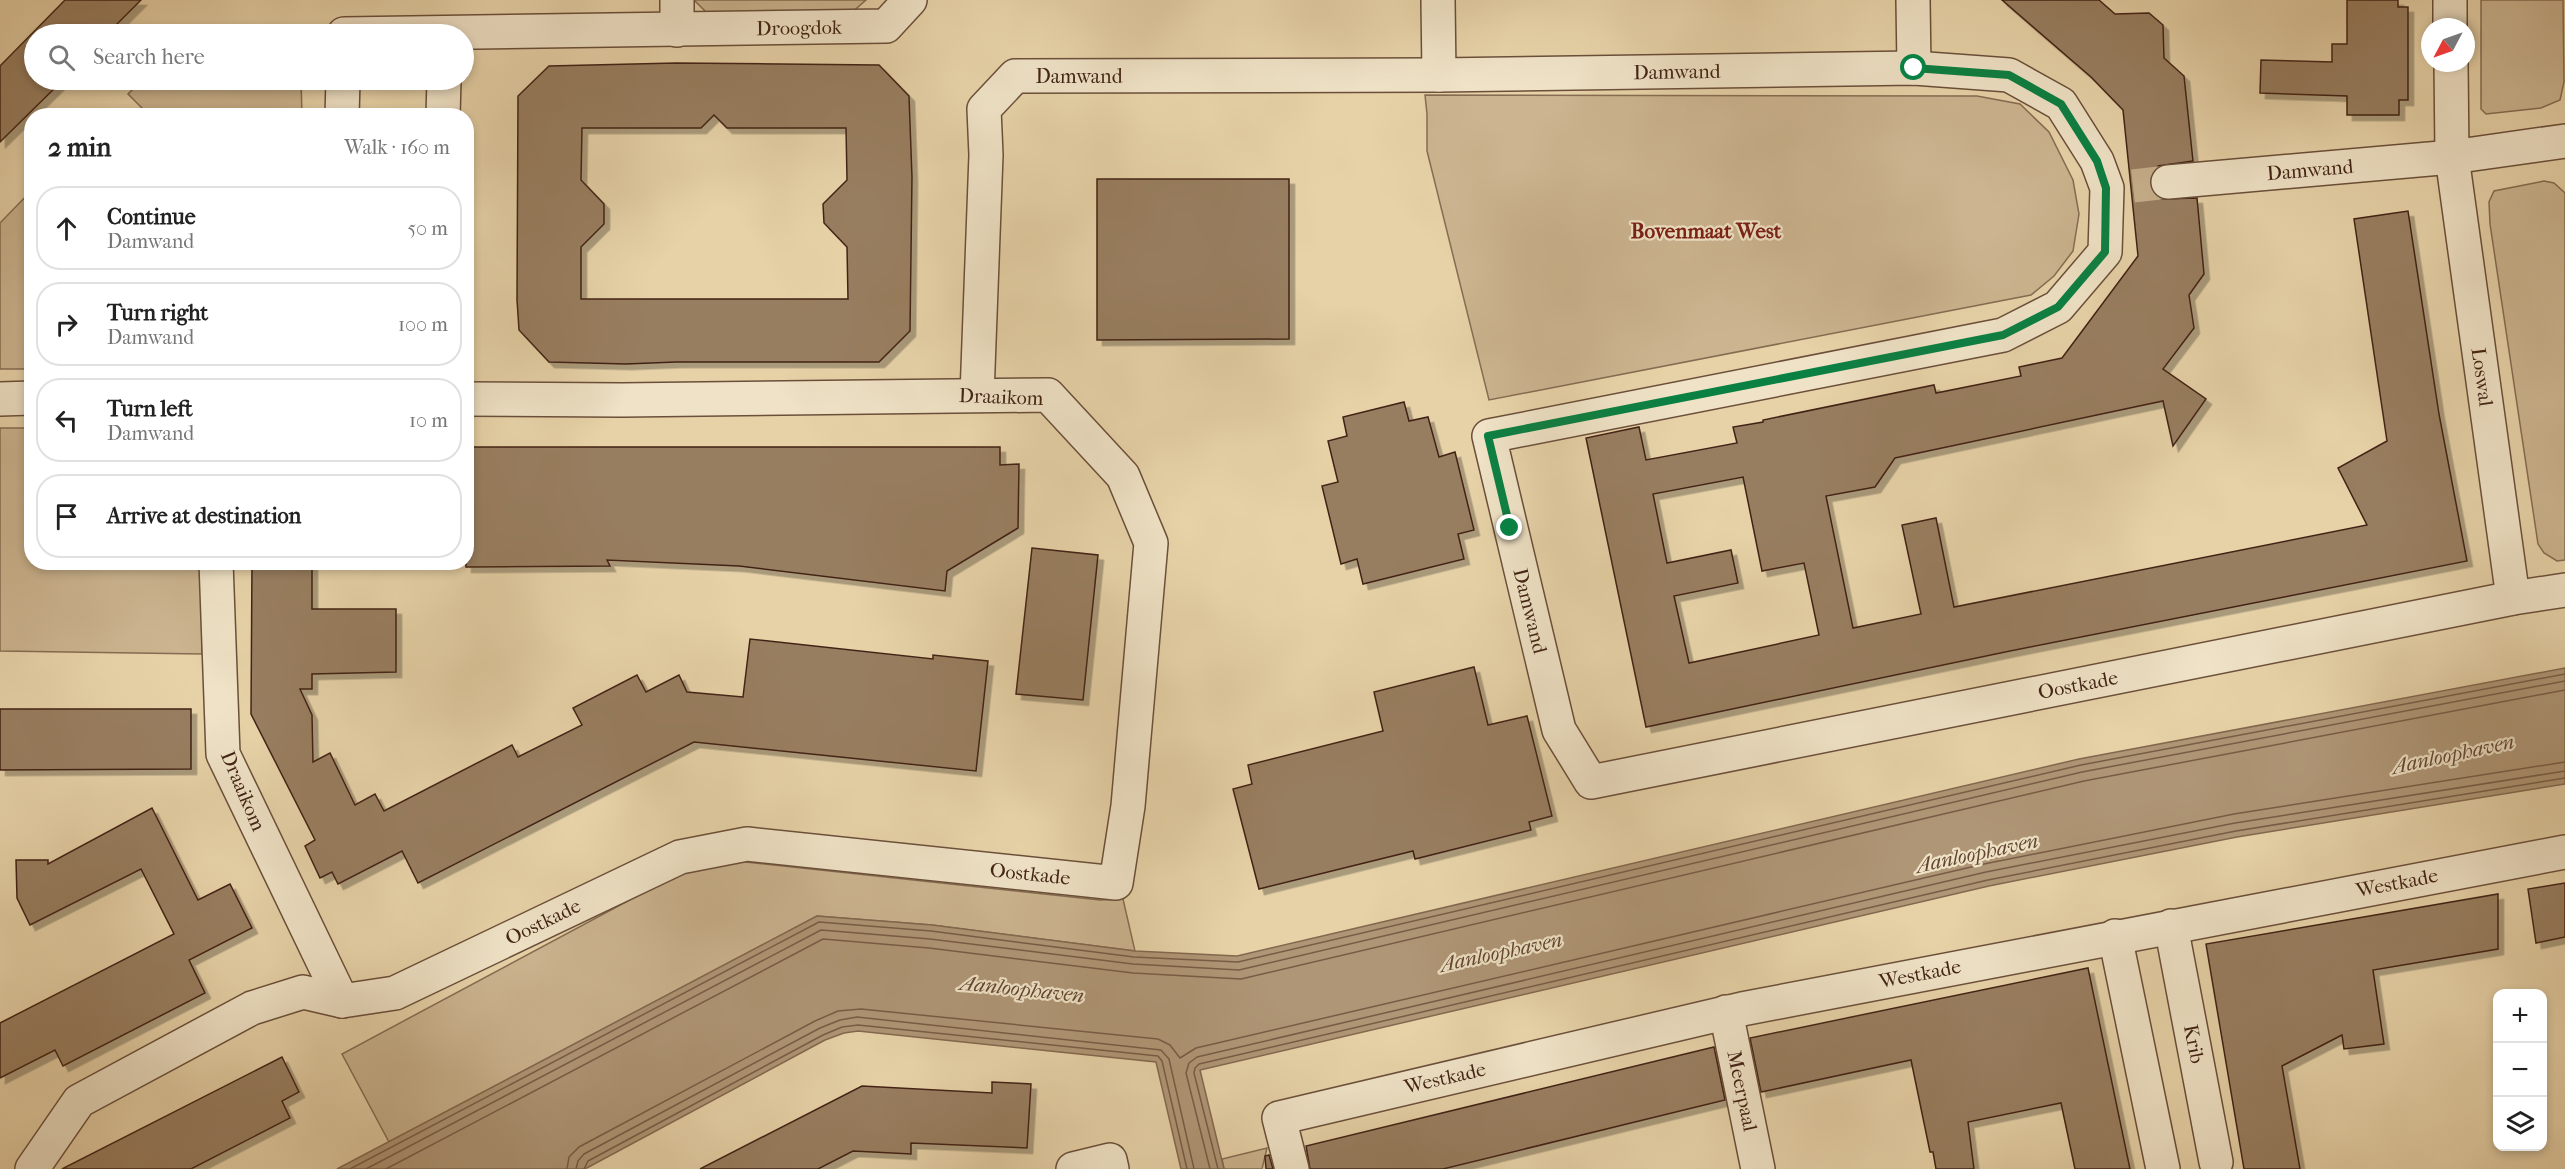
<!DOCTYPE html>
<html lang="en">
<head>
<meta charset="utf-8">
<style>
	body { margin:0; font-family:"IM FELL French Canon",serif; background:#f2f2f2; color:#222 }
	.controls { position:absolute; right:18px; bottom:18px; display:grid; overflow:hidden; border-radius:12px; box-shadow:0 3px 9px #0003 }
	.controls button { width:54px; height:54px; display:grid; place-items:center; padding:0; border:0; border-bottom:2px solid #e0e0e0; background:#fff; color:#222; font:30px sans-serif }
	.compass { position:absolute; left:2421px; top:18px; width:54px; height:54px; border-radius:50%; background:#fff; box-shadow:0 3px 9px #0003; rotate:229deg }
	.stop { position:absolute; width:18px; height:18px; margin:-14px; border:4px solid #0b8043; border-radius:50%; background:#fff }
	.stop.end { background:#0b8043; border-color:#fff; box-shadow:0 2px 6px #0008 }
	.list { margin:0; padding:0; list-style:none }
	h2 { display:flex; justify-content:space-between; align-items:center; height:78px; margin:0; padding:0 24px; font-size:26px }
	h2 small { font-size:20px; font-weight:400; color:#767676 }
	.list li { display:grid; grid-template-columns:39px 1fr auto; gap:18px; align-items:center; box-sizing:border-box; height:84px; margin:0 12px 12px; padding:0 12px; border:2px solid #e0e0e0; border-radius:24px }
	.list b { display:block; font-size:22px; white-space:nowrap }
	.list p { margin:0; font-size:20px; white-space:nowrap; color:#767676 }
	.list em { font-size:20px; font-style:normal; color:#767676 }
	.icon { flex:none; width:33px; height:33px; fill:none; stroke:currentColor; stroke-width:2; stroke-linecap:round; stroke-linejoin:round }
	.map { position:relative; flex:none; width:2565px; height:1169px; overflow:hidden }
	.search { position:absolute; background:#fff; box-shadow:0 3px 9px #0003; left:24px; top:24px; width:450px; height:66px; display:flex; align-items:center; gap:15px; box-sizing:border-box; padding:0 21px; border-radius:33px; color:#767676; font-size:22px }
	.panel { position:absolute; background:#fff; box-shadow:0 3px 9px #0003; left:24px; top:108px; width:450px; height:462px; border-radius:24px }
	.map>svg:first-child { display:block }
	.green { fill:#cbb48f; stroke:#866c52; stroke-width:1.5 }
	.water { fill:#af9676; stroke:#83684f; stroke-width:1.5 }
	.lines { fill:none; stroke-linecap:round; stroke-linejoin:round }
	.shore { stroke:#785c46; stroke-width:1.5 }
	.building { fill:#987e61; stroke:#422315; stroke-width:1.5; fill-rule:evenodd; filter:url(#shadow) }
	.minor-tunnel { stroke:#c6af8b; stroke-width:33; stroke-dasharray:33 16; stroke-linecap:butt }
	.minor-casing { stroke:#6b4f3a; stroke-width:36 }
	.minor { stroke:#efe2c6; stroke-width:33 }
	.route { stroke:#0b8043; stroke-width:8 }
	.labels { text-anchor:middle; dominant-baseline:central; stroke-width:4.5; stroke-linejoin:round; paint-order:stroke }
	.street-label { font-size:20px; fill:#422315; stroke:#efe2c6 }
	.neighbourhood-label { font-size:21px; font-weight:bold; fill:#7a1f14; stroke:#efe2c6 }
	.water-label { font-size:21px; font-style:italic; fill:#634632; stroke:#efe2c6 }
</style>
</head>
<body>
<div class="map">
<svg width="2565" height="1169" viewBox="0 0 2565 1169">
	<defs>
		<filter id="shadow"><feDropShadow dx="5.5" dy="5.5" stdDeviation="0" flood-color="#0004"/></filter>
	</defs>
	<rect width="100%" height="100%" fill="#e7d2a8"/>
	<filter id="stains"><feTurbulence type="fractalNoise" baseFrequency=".00333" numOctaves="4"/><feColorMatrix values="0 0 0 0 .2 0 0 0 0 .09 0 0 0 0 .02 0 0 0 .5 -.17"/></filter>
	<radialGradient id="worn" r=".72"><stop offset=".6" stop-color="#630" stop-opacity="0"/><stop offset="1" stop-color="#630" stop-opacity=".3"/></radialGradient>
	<g class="green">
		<polygon points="694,0 866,0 849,15 709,15"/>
		<polygon points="2481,0 2563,0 2564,82 2560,100 2541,108 2486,114 2481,109"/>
		<polygon points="142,80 301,80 302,115 149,115 128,94"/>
		<polygon points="1425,95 1977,96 2020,104 2049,132 2073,180 2079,214 2073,251 2054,276 2031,295 1489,400 1427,151 1427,114"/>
		<polygon points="2544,181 2554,183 2565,193 2565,560 2557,561 2544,553 2538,544 2490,224 2489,202 2494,191"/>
		<polygon points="31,191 31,369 0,369 0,223"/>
		<polygon points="0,428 31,428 32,562 201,563 202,654 0,651"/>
		<polygon points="708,858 1100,900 1123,899 1135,951 932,925 817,916 389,1142 342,1054"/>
		<polygon points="1267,1148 1262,1169 1224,1169 1222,1159"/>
	</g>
	<polygon class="water" points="2565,668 2565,784 2237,837 1989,886 1200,1070 1224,1169 1181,1169 1156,1062 858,1031 844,1033 825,1040 585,1169 337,1169 817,916 932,925 1135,951 1237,956 2079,759"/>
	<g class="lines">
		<g class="shore">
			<polyline points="350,1169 819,922 931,931 1134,957 1238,962 2081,765 2565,674"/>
			<polyline points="366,1169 821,930 930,939 1133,964 1239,970 2082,772 2565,681"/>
			<polyline points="386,1169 823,939 929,948 1133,973 1241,979 2084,781 2565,690"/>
			<polyline points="567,1169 569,1157 579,1147 815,1021 838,1011 861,1009 1158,1039 1170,1045 1180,1058 1196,1048 1984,864 2234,814 2565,762"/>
			<polyline points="576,1169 578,1161 584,1154 820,1028 840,1020 857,1017 1161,1050 1169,1059 1194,1169"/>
			<polyline points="584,1169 588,1161 823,1035 842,1027 858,1025 1158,1056 1162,1061 1187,1169"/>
			<polyline points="1210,1169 1186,1073 1189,1063 1197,1057 1986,872 2235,823 2565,771"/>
			<polyline points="1218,1169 1194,1073 1195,1068 1199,1064 1988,880 2236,831 2565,778"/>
		</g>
	</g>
	<g class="building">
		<polygon points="65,0 141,0 107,34 34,34 34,80 63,80 0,142 0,66"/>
		<path d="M2002 0H2099L2115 14 2149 13 2163 25 2164 58 2184 76 2193 161 2158 166 2151 175 2149 184 2153 193 2161 199 2197 198 2204 274 2189 295 2194 328 2163 369 2206 399 2173 446 2163 401 1895 458 1875 487 1826 496 1853 628 1921 614 1902 525 1936 518 1954 607 2367 525 2338 468 2387 441 2354 219 2408 211 2439 414 2467 561 2010 651 1646 727 1586 438 1639 427 1646 460 1737 443 1733 427 1763 422V420L1934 385 1936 393 2021 376 2019 367 2062 358 2138 256 2123 110 2091 77ZM1743 477 1762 571 1804 563 1819 635 1689 663 1674 596 1738 583 1731 550 1667 563 1653 494Z"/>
		<polygon points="2347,0 2398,0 2398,7 2408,7 2408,100 2399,100 2399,115 2347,115 2347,96 2260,93 2261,60 2332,62 2332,44 2347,44"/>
		<path d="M676 63 879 65 909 96 912 177 910 331 879 362H676L626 364 549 362 519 330 517 300 518 96 549 66ZM714 115 727 128H846L847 180 823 204 824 223 847 247 848 299H581V247L604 224V204L581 180 582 128H701Z"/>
		<polygon points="1097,179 1289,179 1289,339 1097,340"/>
		<polygon points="1404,402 1409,421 1428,417 1439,457 1455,452 1474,530 1458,534 1464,559 1363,584 1357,559 1341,564 1322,486 1338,482 1328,441 1347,436 1343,417"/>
		<polygon points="466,447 1000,447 1000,465 1019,464 1018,528 947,571 945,591 739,566 607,560 610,566 466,567"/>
		<polygon points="1032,548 1098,555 1083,700 1016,694"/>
		<polygon points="252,562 312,562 312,609 396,609 396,672 312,674 312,689 300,689 312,715 313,762 330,753 355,805 375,794 384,811 512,745 518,757 582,725 573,708 637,675 646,692 679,675 687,692 743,697 750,639 933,659 933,655 988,661 976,771 694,742 418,883 402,851 338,884 332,872 320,878 305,846 315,840 251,714"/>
		<polygon points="1474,667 1488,725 1527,716 1552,816 1529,822 1531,830 1415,859 1413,851 1259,889 1233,789 1252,784 1248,765 1383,731 1374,692"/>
		<polygon points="0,709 191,709 191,769 0,770"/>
		<polygon points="152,808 198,900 230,884 252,928 189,960 205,993 63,1066 55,1050 0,1078 0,1023 174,934 141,869 30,925 17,898 16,860 48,860 48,864"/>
		<polygon points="2565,883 2565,937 2536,943 2528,889"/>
		<polygon points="2498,894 2498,949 2373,970 2384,1044 2344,1049 2342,1035 2282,1066 2300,1169 2244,1169 2206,944"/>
		<polygon points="2088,968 2130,1169 2075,1169 2061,1103 1968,1122 1974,1169 1936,1169 1933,1152 1930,1152 1911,1060 1761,1092 1750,1038"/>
		<polygon points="1714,1047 1725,1100 1443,1169 1310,1169 1306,1146"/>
		<polygon points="282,1057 299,1092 282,1101 290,1118 191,1169 62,1169"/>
		<polygon points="992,1082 1031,1084 1027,1148 911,1143 911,1154 853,1151 818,1169 700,1169 862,1086 992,1093"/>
		<polygon points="1269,1155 1273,1169 1266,1169 1265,1156"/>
	</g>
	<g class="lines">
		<polyline class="minor-tunnel" points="2133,186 2168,182"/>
		<g class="minor-casing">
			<g id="minor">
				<polyline points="677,0 677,30"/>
				<polyline points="1438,0 1439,75"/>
				<polyline points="1913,0 1914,68"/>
				<polyline points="2450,0 2450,27"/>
				<polyline points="344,34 886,26 910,0"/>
				<polyline points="2451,63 2452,157 2513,598"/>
				<polyline points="342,116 343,80"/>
				<polyline points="443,116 444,80"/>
				<polyline points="2168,182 2452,157 2565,141"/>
				<polyline points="977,395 986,155 984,109 1015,76 1439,75 1914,68 2009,75 2061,104 2097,161 2107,188 2105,252 2058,307 2003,335 1489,436 1559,730 1591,782 2513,598 2565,590"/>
				<polyline points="0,399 32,398"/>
				<polyline points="216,562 223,754 342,1001"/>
				<polyline points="2171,926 2216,1162"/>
				<polyline points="2115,936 2163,1169"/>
				<polyline points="1726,1012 1758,1169"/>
				<polyline points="32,1169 79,1101 252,1008 303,992 342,1001 395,993 680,857 747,844 1116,883 1128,806 1151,543 1123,476 1048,395 622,400 466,399"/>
				<polyline points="1073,1169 1110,1160 1112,1169"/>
				<polyline points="1292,1169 1279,1118 1742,1009 2565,852"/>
			</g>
		</g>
		<use href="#minor" class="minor"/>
	</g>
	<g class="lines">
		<polyline class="route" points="1510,528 1488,436 2003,335 2058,307 2105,252 2106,188 2097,161 2061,104 2009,75 1914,68"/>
	</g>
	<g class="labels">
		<g class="street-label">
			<text transform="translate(799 28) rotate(-1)">Droogdok</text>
			<text transform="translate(1677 72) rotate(-1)">Damwand</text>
			<text x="1079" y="76">Damwand</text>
			<text transform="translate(2310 170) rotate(-5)">Damwand</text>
			<text transform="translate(2482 377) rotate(82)">Loswal</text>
			<text transform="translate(1001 397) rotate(2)">Draaikom</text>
			<text transform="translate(1530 611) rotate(76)">Damwand</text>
			<text transform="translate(2078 685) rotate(-11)">Oostkade</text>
			<text transform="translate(243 791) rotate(67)">Draaikom</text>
			<text transform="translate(1030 874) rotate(6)">Oostkade</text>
			<text transform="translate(2397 883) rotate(-11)">Westkade</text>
			<text transform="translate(543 922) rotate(-26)">Oostkade</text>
			<text transform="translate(1920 974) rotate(-11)">Westkade</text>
			<text transform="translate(2194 1044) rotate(79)">Krib</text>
			<text transform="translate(1445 1078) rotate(-13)">Westkade</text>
			<text transform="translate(1742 1091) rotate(78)">Meerpaal</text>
		</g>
		<g class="neighbourhood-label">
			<text x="1706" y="231">Bovenmaat West</text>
		</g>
		<g class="water-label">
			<text transform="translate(2453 754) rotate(-12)">Aanloophaven</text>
			<text transform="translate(1977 853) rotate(-12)">Aanloophaven</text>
			<text transform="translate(1501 952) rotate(-12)">Aanloophaven</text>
			<text transform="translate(1022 989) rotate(6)">Aanloophaven</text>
		</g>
	</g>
	<rect width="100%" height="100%" filter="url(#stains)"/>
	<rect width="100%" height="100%" fill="url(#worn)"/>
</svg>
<div class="controls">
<button>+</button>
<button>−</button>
<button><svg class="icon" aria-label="layers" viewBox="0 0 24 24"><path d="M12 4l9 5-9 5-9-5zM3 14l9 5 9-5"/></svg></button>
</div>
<svg class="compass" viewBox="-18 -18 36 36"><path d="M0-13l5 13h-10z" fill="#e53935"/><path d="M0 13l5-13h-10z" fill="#767676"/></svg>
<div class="stop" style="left:1914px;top:68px"></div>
<div class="stop end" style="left:1510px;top:528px"></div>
<div class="search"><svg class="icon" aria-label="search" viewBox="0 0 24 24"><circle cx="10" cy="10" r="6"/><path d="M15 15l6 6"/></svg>Search here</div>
<section class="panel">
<h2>2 min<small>Walk · 160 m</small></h2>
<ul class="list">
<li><svg class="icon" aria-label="ahead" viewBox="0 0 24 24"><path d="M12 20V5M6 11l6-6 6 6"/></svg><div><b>Continue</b><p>Damwand</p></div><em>50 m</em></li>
<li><svg class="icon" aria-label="right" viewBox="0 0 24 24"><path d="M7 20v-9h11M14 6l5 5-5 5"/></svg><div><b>Turn right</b><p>Damwand</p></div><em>100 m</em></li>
<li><svg class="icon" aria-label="left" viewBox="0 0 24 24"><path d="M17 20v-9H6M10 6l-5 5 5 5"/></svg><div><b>Turn left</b><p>Damwand</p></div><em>10 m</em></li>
<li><svg class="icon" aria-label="arrive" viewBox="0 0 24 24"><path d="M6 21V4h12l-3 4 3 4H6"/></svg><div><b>Arrive at destination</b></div></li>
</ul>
</section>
</div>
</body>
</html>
